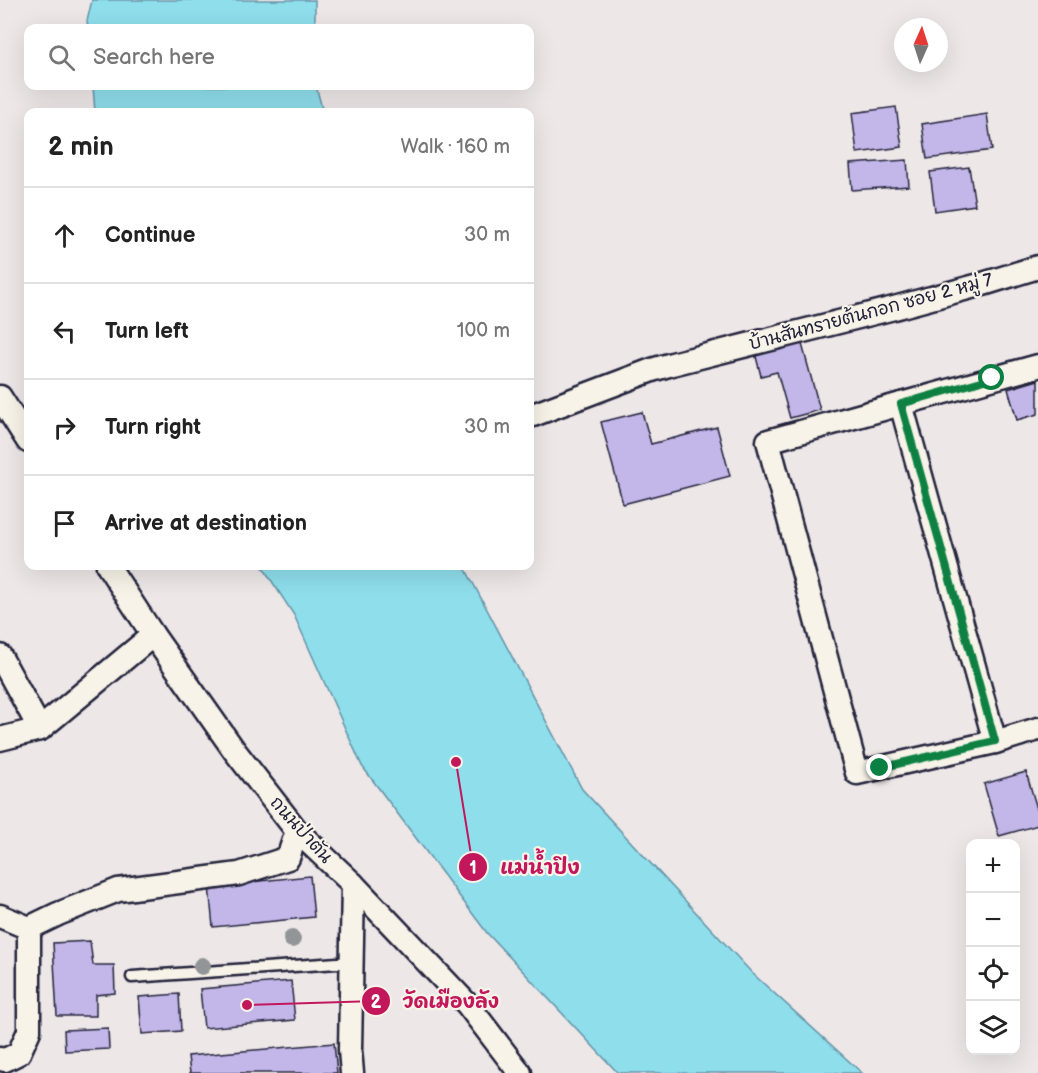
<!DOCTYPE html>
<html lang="en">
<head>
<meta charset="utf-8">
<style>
	body { margin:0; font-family:"Balsamiq Sans","Playpen Sans Thai",sans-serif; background:#f2f2f2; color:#222 }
	.controls { position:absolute; right:18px; bottom:18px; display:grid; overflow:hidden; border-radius:12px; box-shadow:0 6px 24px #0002 }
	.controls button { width:54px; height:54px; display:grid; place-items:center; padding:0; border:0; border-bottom:2px solid #e0e0e0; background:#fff; color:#222; font:30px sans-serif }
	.compass { position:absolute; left:894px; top:18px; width:54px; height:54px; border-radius:50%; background:#fff; box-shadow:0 6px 24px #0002; rotate:3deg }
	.stop { position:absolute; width:18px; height:18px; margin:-14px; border:4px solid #0b8043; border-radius:50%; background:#fff }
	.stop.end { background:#0b8043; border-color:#fff; box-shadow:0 2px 6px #0008 }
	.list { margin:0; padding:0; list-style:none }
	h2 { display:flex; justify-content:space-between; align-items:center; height:78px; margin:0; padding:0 24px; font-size:26px }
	h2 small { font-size:20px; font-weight:400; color:#767676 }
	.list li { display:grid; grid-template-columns:39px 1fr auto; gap:18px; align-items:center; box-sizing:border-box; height:96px; padding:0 24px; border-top:2px solid #e0e0e0 }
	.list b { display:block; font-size:22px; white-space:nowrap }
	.list em { font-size:20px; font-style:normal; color:#767676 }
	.icon { flex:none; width:33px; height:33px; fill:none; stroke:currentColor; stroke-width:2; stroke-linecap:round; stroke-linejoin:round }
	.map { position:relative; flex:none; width:1038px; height:1073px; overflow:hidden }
	.search { position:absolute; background:#fff; box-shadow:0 6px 24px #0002; left:24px; top:24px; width:510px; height:66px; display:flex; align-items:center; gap:15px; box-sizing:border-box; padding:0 21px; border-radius:12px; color:#767676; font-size:22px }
	.panel { position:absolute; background:#fff; box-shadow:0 6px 24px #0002; left:24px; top:108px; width:510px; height:462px; border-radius:12px }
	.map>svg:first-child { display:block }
	.water { fill:#8fdeec; stroke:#6393a5; stroke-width:1.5 }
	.building { fill:#c3b7e9; stroke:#22223b; stroke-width:1.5 }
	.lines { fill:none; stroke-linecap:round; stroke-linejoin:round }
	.service-casing { stroke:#22223b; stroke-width:15 }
	.minor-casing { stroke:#22223b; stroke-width:27 }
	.service { stroke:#f7f3e8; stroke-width:10 }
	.minor { stroke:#f7f3e8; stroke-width:22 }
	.tree { fill:#919597 }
	.route { stroke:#0b8043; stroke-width:8 }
	.labels { text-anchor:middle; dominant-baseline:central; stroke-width:4.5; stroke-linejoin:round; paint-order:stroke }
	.street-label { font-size:18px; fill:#22223b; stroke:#f7f3e8 }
	.leader { fill:none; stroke:#c2185b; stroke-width:2 }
	.callout-dot { fill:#c2185b; stroke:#f7f3e8; stroke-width:2 }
	.mark-label { font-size:18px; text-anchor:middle; font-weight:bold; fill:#fff }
	.callout-label { font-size:20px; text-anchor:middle; font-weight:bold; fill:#c2185b; stroke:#f7f3e8; stroke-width:4.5; stroke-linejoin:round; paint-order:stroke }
</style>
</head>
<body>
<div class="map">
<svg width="1038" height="1073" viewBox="0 0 1038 1073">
	<rect width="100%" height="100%" fill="#ede7e8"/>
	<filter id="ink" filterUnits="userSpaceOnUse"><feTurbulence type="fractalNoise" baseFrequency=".0167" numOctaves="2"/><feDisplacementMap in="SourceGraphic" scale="12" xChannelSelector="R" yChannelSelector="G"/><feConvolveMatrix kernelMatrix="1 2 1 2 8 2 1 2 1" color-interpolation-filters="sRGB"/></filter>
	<g filter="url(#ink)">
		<g class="water">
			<polygon points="92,0 315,0 315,28 88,28 87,21"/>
			<polygon points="93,86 316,86 323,112 95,112"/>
			<polygon points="262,566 464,566 582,789 752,973 862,1073 618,1073 487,933 362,766 294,615"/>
		</g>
		<g class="building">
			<polygon points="896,107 902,147 857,153 852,113"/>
			<polygon points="987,114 992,150 927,159 922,124"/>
			<polygon points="907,160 909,186 852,190 850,164"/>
			<polygon points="969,167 975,205 935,211 930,172"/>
			<polygon points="799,333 820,410 790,418 777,372 761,376 753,345"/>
			<polygon points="1038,380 1038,414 1017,420 1008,389"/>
			<polygon points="642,412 651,444 717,427 730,476 623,504 601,422"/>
			<polygon points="1026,772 1038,812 1038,825 999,836 984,784"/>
			<polygon points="310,876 314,917 213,927 209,886"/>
			<polygon points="90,941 93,965 114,965 115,993 96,995 96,1016 57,1016 53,943"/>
			<polygon points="291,981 295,1020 204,1028 200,989"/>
			<polygon points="179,994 181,1031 142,1034 139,997"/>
			<polygon points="108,1028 109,1049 65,1051 64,1030"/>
			<polygon points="334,1043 337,1073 190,1073 188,1056"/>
		</g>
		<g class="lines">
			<g class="service-casing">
				<polyline id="service" points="132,977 352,962"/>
			</g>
			<g class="minor-casing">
				<g id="minor">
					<polyline points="1038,366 768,441 857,773 995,742 1038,729"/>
					<polyline points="0,397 28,441"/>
					<polyline points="901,404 995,742"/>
					<polyline points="533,415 652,370 672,364 894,308 983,284 1038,267"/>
					<polyline points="108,566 153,635 234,750 297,831 353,884 468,1005 520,1073"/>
					<polyline points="0,656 40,729 153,635"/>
					<polyline points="0,739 40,729"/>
					<polyline points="0,916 29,928"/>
					<polyline points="0,1059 5,1060 19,1053 29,1031 29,928 58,914 118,890 239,874 288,858 297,831"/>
					<polyline points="352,1073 350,1050 353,884"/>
				</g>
			</g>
			<use href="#service" class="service"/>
			<use href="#minor" class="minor"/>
		</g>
		<g class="tree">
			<circle cx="292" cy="939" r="9"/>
			<circle cx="202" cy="966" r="9"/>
		</g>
	</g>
	<g class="lines" filter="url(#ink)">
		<polyline class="route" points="880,768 995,741 901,404 992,378"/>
	</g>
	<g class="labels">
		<g class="street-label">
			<text transform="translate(871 312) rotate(-15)">บ้านสันทรายต้นกอก ซอย 2 หมู่ 7</text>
			<text transform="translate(301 830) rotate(48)">ถนนป่าตัน</text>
		</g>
	</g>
	<path class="leader" d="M456 762L473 867M247 1005L376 1001"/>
	<g class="callout-dot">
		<circle cx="456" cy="762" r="6"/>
		<circle cx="247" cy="1005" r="6"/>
		<circle cx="473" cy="867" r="15"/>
		<circle cx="376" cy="1001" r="15"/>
	</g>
	<g class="mark-label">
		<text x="473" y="874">1</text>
		<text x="376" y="1008">2</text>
	</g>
	<g class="callout-label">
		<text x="540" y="874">แม่น้ำปิง</text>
		<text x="451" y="1008">วัดเมืองลัง</text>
	</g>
</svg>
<div class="controls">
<button>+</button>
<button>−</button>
<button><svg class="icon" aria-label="locate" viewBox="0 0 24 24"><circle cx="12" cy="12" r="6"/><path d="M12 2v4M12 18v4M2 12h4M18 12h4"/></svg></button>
<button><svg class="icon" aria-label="layers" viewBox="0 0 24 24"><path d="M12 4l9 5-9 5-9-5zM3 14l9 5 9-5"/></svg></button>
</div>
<svg class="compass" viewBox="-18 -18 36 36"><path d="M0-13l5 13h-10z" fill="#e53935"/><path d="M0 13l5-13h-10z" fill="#767676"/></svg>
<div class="stop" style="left:992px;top:378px"></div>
<div class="stop end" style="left:880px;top:768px"></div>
<div class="search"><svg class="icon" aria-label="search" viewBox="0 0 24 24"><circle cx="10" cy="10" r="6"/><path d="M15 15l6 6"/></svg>Search here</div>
<section class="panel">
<h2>2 min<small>Walk · 160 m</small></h2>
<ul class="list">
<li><svg class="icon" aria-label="ahead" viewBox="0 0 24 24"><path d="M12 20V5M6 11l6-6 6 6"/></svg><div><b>Continue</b></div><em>30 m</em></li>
<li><svg class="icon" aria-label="left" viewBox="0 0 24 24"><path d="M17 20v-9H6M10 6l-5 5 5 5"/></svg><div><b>Turn left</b></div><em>100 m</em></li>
<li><svg class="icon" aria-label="right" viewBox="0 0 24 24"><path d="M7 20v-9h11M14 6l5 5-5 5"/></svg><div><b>Turn right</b></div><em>30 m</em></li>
<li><svg class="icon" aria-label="arrive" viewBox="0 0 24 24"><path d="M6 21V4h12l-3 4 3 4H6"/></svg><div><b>Arrive at destination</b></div></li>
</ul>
</section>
</div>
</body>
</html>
